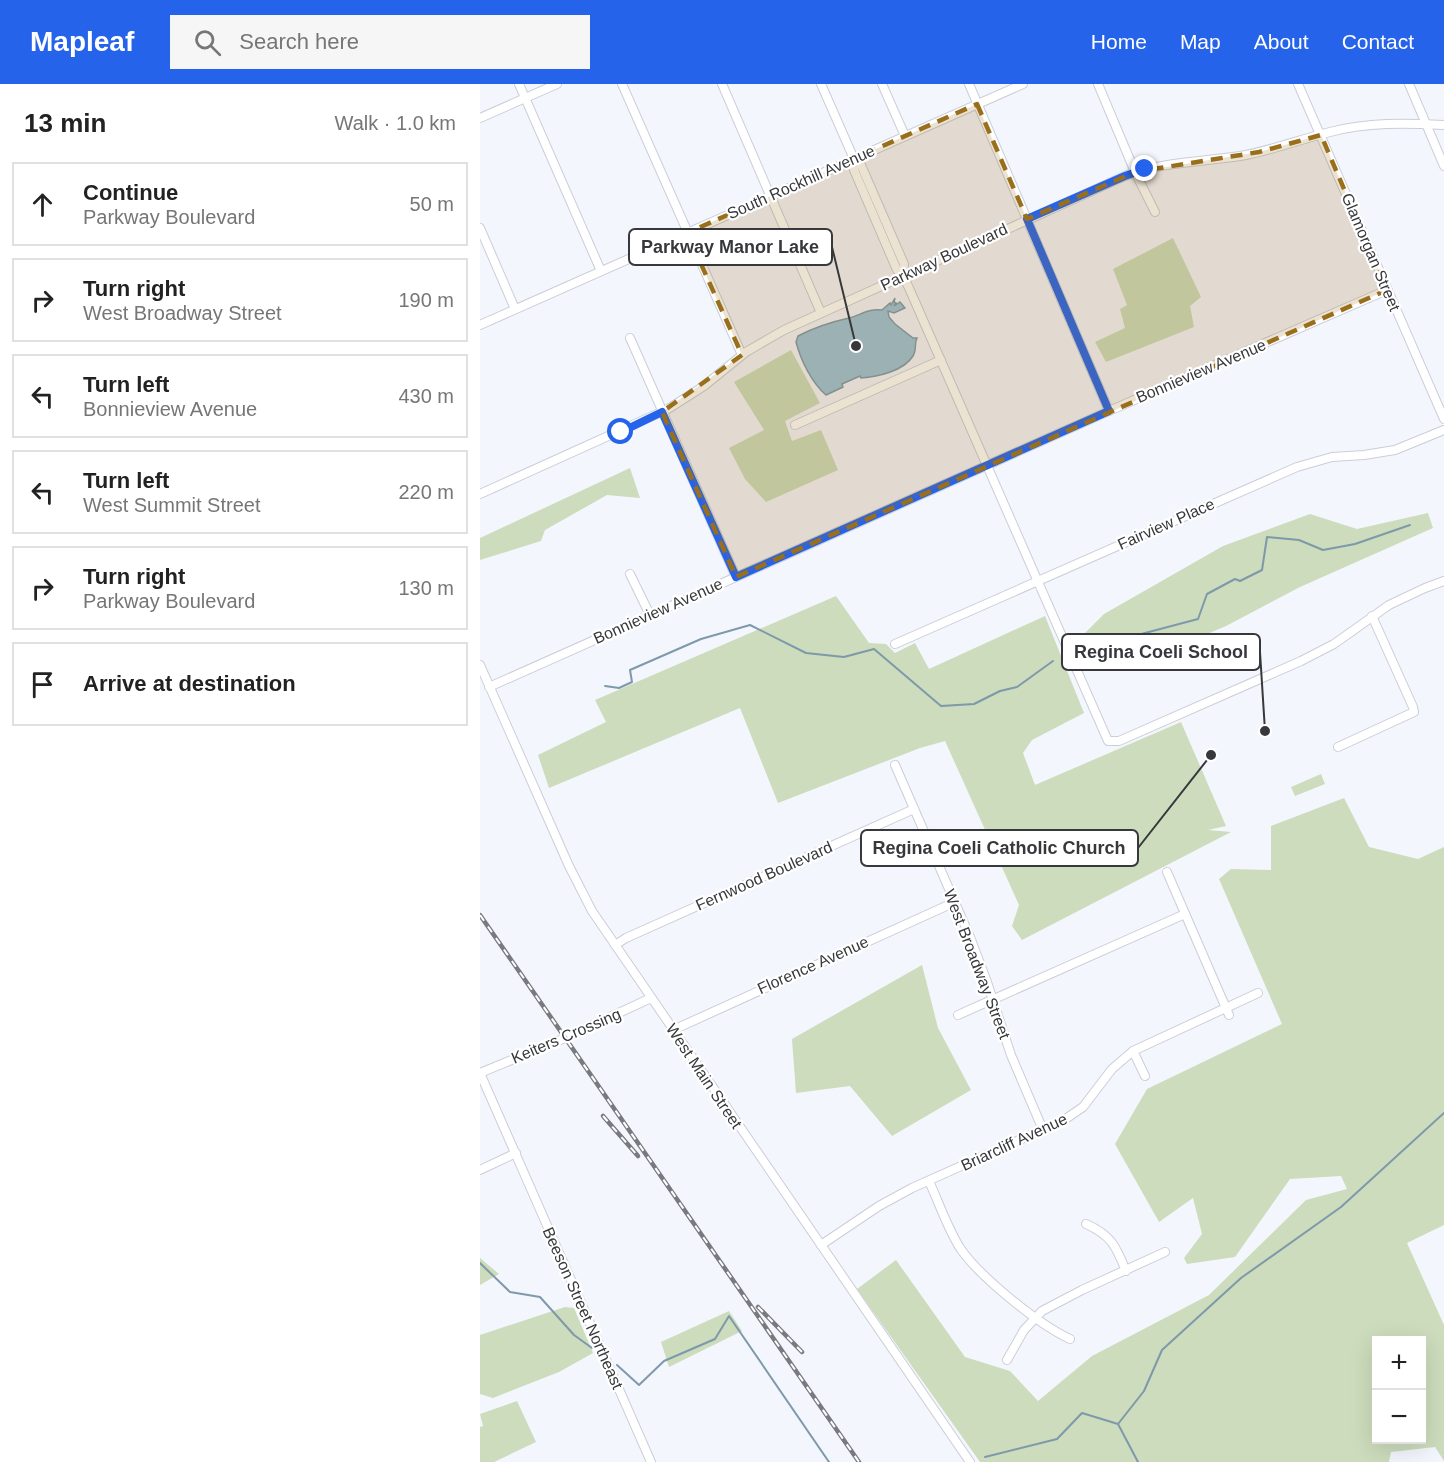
<!DOCTYPE html>
<html lang="en">
<head>
<meta charset="utf-8">
<style>
	body { margin:0; font-family:Helvetica,sans-serif; background:#f6f6f6; color:#222 }
	.controls { position:absolute; right:18px; bottom:18px; display:grid; overflow:hidden; border-radius:0px; box-shadow:0 6px 24px #0002 }
	.controls button { width:54px; height:54px; display:grid; place-items:center; padding:0; border:0; border-bottom:2px solid #e0e0e0; background:#fff; color:#222; font:30px sans-serif }
	.stop { position:absolute; width:18px; height:18px; margin:-14px; border:4px solid #2563eb; border-radius:50%; background:#fff }
	.stop.end { background:#2563eb; border-color:#fff; box-shadow:0 2px 6px #0008 }
	.list { margin:0; padding:0; list-style:none }
	h2 { display:flex; justify-content:space-between; align-items:center; height:78px; margin:0; padding:0 24px; font-size:26px }
	h2 small { font-size:20px; font-weight:400; color:#767676 }
	.list li { display:grid; grid-template-columns:39px 1fr auto; gap:18px; align-items:center; box-sizing:border-box; height:84px; margin:0 12px 12px; padding:0 12px; border:2px solid #e0e0e0; border-radius:0px }
	.list b { display:block; font-size:22px; white-space:nowrap }
	.list p { margin:0; font-size:20px; white-space:nowrap; color:#767676 }
	.list em { font-size:20px; font-style:normal; color:#767676 }
	.icon { flex:none; width:33px; height:33px; fill:none; stroke:currentColor; stroke-width:2; stroke-linecap:round; stroke-linejoin:round }
	.map { position:relative; flex:none; width:964px; height:1378px; overflow:hidden }
	header { display:flex; align-items:center; gap:36px; box-sizing:border-box; height:84px; padding:0 30px; background:#2563eb; color:#fff }
	header strong { font-size:28px }
	nav { display:flex; gap:33px; margin-inline-start:auto; font-size:21px }
	.search { width:420px; height:54px; background:#f6f6f6; display:flex; align-items:center; gap:15px; box-sizing:border-box; padding:0 21px; border-radius:0px; color:#767676; font-size:22px }
	main { display:flex }
	aside { flex:1; background:#fff }
	.map>svg:first-child { display:block }
	.green { fill:#ccdcbc; fill-rule:evenodd }
	.water { fill:#9cc2d9; stroke:#7e99aa; stroke-width:1.5 }
	.lines { fill:none; stroke-linecap:round; stroke-linejoin:round }
	.stream { stroke:#7e99aa; stroke-width:2 }
	.minor-casing { stroke:#caced8; stroke-width:10 }
	.minor { stroke:#fff; stroke-width:8 }
	.rail-casing { stroke:#797a7f; stroke-width:4.5 }
	.rail { stroke:#fff; stroke-width:2; stroke-dasharray:7; stroke-linecap:butt }
	.route { stroke:#2563eb; stroke-width:8 }
	.marked { fill:#996f1c; fill-opacity:0.2; stroke:#996f1c; stroke-width:4.5; stroke-dasharray:12 8; stroke-linejoin:round }
	.labels { text-anchor:middle; dominant-baseline:central; stroke-width:4.5; stroke-linejoin:round; paint-order:stroke }
	.street-label { font-size:16px; fill:#37383c; stroke:#fff }
	.leader { fill:none; stroke:#37383c; stroke-width:2 }
	.callout-dot { fill:#37383c; stroke:#fff; stroke-width:2 }
	.callout { fill:#fff; stroke:#37383c; stroke-width:2 }
	.callout-label { font-size:18px; text-anchor:middle; font-weight:bold; fill:#37383c }
</style>
</head>
<body>
<header>
<strong>Mapleaf</strong>
<div class="search"><svg class="icon" aria-label="search" viewBox="0 0 24 24"><circle cx="10" cy="10" r="6"/><path d="M15 15l6 6"/></svg>Search here</div>
<nav><a>Home</a><a>Map</a><a>About</a><a>Contact</a></nav>
</header>
<main>
<aside>
<h2>13 min<small>Walk · 1.0 km</small></h2>
<ul class="list">
<li><svg class="icon" aria-label="ahead" viewBox="0 0 24 24"><path d="M12 20V5M6 11l6-6 6 6"/></svg><div><b>Continue</b><p>Parkway Boulevard</p></div><em>50 m</em></li>
<li><svg class="icon" aria-label="right" viewBox="0 0 24 24"><path d="M7 20v-9h11M14 6l5 5-5 5"/></svg><div><b>Turn right</b><p>West Broadway Street</p></div><em>190 m</em></li>
<li><svg class="icon" aria-label="left" viewBox="0 0 24 24"><path d="M17 20v-9H6M10 6l-5 5 5 5"/></svg><div><b>Turn left</b><p>Bonnieview Avenue</p></div><em>430 m</em></li>
<li><svg class="icon" aria-label="left" viewBox="0 0 24 24"><path d="M17 20v-9H6M10 6l-5 5 5 5"/></svg><div><b>Turn left</b><p>West Summit Street</p></div><em>220 m</em></li>
<li><svg class="icon" aria-label="right" viewBox="0 0 24 24"><path d="M7 20v-9h11M14 6l5 5-5 5"/></svg><div><b>Turn right</b><p>Parkway Boulevard</p></div><em>130 m</em></li>
<li><svg class="icon" aria-label="arrive" viewBox="0 0 24 24"><path d="M6 21V4h12l-3 4 3 4H6"/></svg><div><b>Arrive at destination</b></div></li>
</ul>
</aside>
<div class="map">
<svg width="964" height="1378" viewBox="0 0 964 1378">
	<rect width="100%" height="100%" fill="#f4f6fd"/>
	<g class="green">
		<polygon points="693,154 721,213 710,222 714,243 626,278 615,258 645,244 640,225 647,221 633,185"/>
		<polygon points="311,266 340,319 305,337 312,357 341,346 358,386 286,418 265,395 249,364 284,346 254,298"/>
		<polygon points="150,384 160,414 127,411 65,446 61,457 0,476 0,454"/>
		<polygon points="948,429 953,444 820,503 746,542 673,573 608,587 595,559 624,530 743,462 830,430 877,445"/>
		<polygon points="356,512 389,559 406,560 415,569 435,559 449,585 565,532 604,629 552,656 543,669 555,701 701,638 746,742 728,746 751,748 542,856 532,842 539,821 465,657 440,664 298,719 260,624 69,704 58,671 126,638 115,616"/>
		<polygon points="841,690 845,700 815,712 811,703"/>
		<path d="M864 714 889 763 938 775 964 763V1141L927 1159 964 1241V1377L955 1363 911 1368 909 1378H500L377 1205 416 1176 485 1273 530 1287 558 1317 612 1272 729 1211 826 1116 867 1105 861 1092 810 1095 755 1173 707 1180 704 1174 722 1150 713 1114 679 1138 635 1060 667 1005 802 940 739 795 751 785 791 786V742ZM896 1256H942V1356H896Z"/>
		<polygon points="442,881 458,944 491,1006 412,1052 370,1002 316,1009 312,955"/>
		<polygon points="0,1174 19,1190 0,1201"/>
		<polygon points="85,1223 94,1224 113,1269 79,1288 13,1314 0,1310 0,1251"/>
		<polygon points="249,1227 262,1247 189,1283 181,1258"/>
		<polygon points="37,1317 56,1358 14,1378 0,1378 0,1343 3,1342 0,1330"/>
	</g>
	<path class="water" d="M415 214 414 218 416 219 414 222 420 218 425 224 414 229 408 227 409 233 415 240 433 254H437C434 260 437 266 433 272 424 287 397 293 381 294L380 292 362 300 363 303 346 311C332 299 321 277 316 258L318 252C335 243 351 238 369 234 381 231 389 224 402 226L410 219 411 221Z"/>
	<g class="lines">
		<g class="stream">
			<polyline points="612,563 718,535 727,510 755,495 760,497 782,486 787,453 819,456 843,466 875,460 930,441"/>
			<polyline points="125,602 139,604 152,598 150,586 221,555 270,541 326,569 364,573 394,565 461,622 494,620 520,607 537,603 573,577"/>
			<polyline points="0,1179 30,1208 60,1213 94,1251 112,1264"/>
			<polyline points="137,1281 159,1301 184,1277 235,1255 249,1232 349,1378"/>
			<polyline points="638,1340 664,1307 682,1266 761,1194 861,1123 964,1029"/>
			<polyline points="505,1373 577,1355 602,1329 638,1340 658,1378"/>
		</g>
		<g class="minor-casing">
			<g id="minor">
				<polyline points="39,0 121,187"/>
				<polyline points="142,0 262,271"/>
				<polyline points="242,0 341,229"/>
				<polyline points="341,0 374,75 374,86 417,186 423,192 429,204 628,657 639,657 821,577 854,560 909,521 945,504 964,497"/>
				<polyline points="402,0 425,52"/>
				<polyline points="489,0 629,327"/>
				<polyline points="618,0 655,88 675,128"/>
				<polyline points="818,0 964,335"/>
				<polyline points="929,0 964,82"/>
				<polyline points="0,34 77,0"/>
				<polyline points="374,75 381,81 424,180 423,192"/>
				<polyline points="0,144 35,225"/>
				<polyline points="0,241 543,0"/>
				<polyline points="150,254 256,493"/>
				<polyline points="315,341 461,276"/>
				<path d="M0 410 188 325 224 302 266 268 304 246 645 92C684 77 725 78 766 71 795 65 822 55 850 48 888 38 925 39 964 41"/>
				<polyline points="150,490 170,531"/>
				<polyline points="415,560 817,383 852,373 884,371 915,366 964,346"/>
				<polyline points="0,581 89,782 112,827 490,1378"/>
				<polyline points="9,603 629,327 907,206"/>
				<polyline points="858,663 934,628 933,623 892,532"/>
				<polyline points="415,681 490,853 507,898 531,971 563,1046"/>
				<polyline points="687,788 749,931"/>
				<polyline points="135,861 146,854 434,725"/>
				<polyline points="478,931 705,830"/>
				<polyline points="193,946 475,818"/>
				<polyline points="653,967 665,992"/>
				<polyline points="0,989 171,1378"/>
				<polyline points="0,989 85,954 171,914"/>
				<polyline points="0,1086 36,1069"/>
				<path d="M449 1097C459 1119 467 1143 480 1164 499 1192 559 1241 590 1255"/>
				<path d="M606 1140C631 1151 636 1162 646 1187"/>
				<polyline points="341,1161 399,1122 432,1104 584,1036 603,1023 632,985 653,967 778,909"/>
				<polyline points="527,1276 544,1246 562,1227 602,1206 685,1168"/>
			</g>
		</g>
		<use href="#minor" class="minor"/>
		<g class="rail-casing">
			<g id="rail">
				<polyline points="0,831 379,1378"/>
				<polyline points="123,1032 158,1072"/>
				<polyline points="278,1223 322,1268"/>
			</g>
		</g>
		<use href="#rail" class="rail"/>
	</g>
	<g class="lines">
		<polyline class="route" points="141,348 182,328 256,493 629,327 547,135 645,92 665,85"/>
	</g>
	<path class="marked" d="M497 20 547 135 655 88 779 68 841 51 907 206 256 493 182 328 262 271 207 149Z"/>
	<g class="labels">
		<g class="street-label">
			<text transform="translate(321 98) rotate(-24)">South Rockhill Avenue</text>
			<text transform="translate(891 168) rotate(67)">Glamorgan Street</text>
			<text transform="translate(464 173) rotate(-25)">Parkway Boulevard</text>
			<text transform="translate(721 287) rotate(-23)">Bonnieview Avenue</text>
			<text transform="translate(686 440) rotate(-24)">Fairview Place</text>
			<text transform="translate(178 527) rotate(-24)">Bonnieview Avenue</text>
			<text transform="translate(284 792) rotate(-24)">Fernwood Boulevard</text>
			<text transform="translate(497 880) rotate(69)">West Broadway Street</text>
			<text transform="translate(333 881) rotate(-24)">Florence Avenue</text>
			<text transform="translate(86 952) rotate(-23)">Keiters Crossing</text>
			<text transform="translate(224 992) rotate(56)">West Main Street</text>
			<text transform="translate(534 1058) rotate(-25)">Briarcliff Avenue</text>
			<text transform="translate(103 1224) rotate(66)">Beeson Street Northeast</text>
		</g>
	</g>
	<path class="leader" d="M376 262L352 163M785 647L780 568M731 671L658 764"/>
	<g class="callout-dot">
		<circle cx="376" cy="262" r="6"/>
		<circle cx="785" cy="647" r="6"/>
		<circle cx="731" cy="671" r="6"/>
	</g>
	<g class="callout">
		<rect x="149" y="145" width="203" height="36" rx="6"/>
		<rect x="582" y="550" width="198" height="36" rx="6"/>
		<rect x="381" y="746" width="277" height="36" rx="6"/>
	</g>
	<g class="callout-label">
		<text x="250" y="169">Parkway Manor Lake</text>
		<text x="681" y="574">Regina Coeli School</text>
		<text x="519" y="770">Regina Coeli Catholic Church</text>
	</g>
</svg>
<div class="controls">
<button>+</button>
<button>−</button>
</div>
<div class="stop" style="left:141px;top:348px"></div>
<div class="stop end" style="left:665px;top:85px"></div>
</div>
</main>
</body>
</html>
